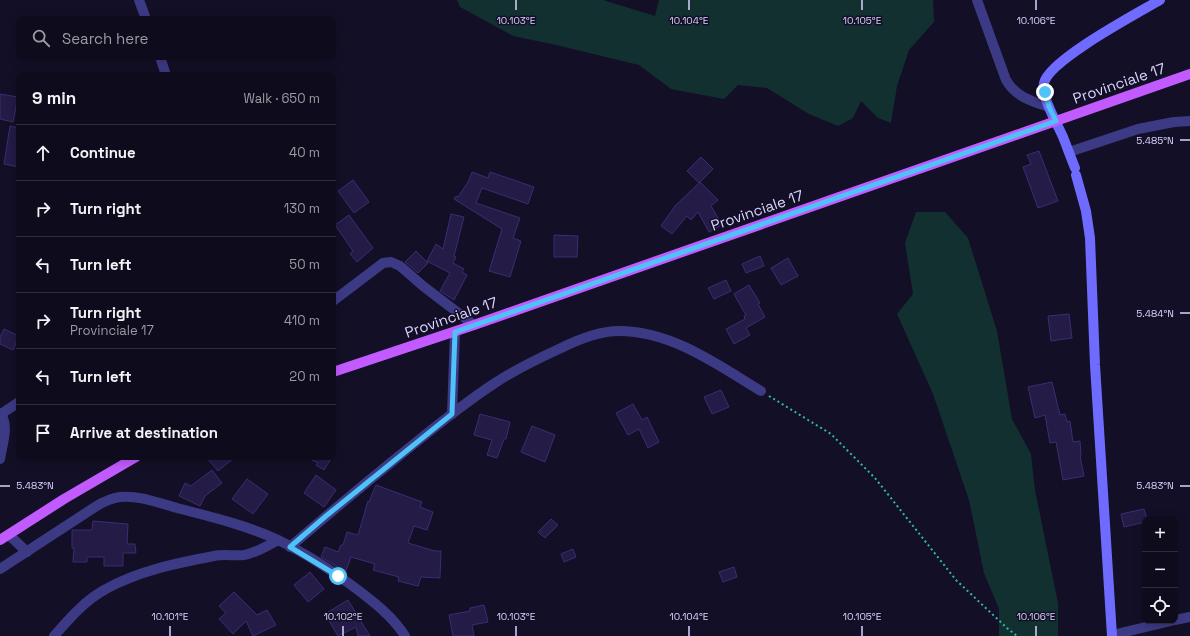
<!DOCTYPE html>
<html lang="en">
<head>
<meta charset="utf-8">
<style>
	body { margin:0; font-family:"Space Grotesk",sans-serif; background:#171425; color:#f1f3f6 }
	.controls { position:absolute; right:12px; bottom:12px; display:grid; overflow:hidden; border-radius:8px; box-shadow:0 2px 10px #0003 }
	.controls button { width:36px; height:36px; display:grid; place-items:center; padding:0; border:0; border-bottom:1px solid #2e2b3b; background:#0e0b1c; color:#f1f3f6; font:20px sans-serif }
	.stop { position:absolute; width:12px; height:12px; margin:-9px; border:3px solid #4fc3f7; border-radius:50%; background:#fff }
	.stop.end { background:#4fc3f7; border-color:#fff; box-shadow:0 1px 4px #0008 }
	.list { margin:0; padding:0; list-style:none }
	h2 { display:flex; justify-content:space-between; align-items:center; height:52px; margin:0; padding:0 16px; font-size:17px }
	h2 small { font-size:13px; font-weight:400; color:#9b9ba3 }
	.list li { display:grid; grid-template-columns:26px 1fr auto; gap:12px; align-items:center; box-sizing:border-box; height:56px; padding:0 16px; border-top:1px solid #2e2b3b }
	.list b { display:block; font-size:15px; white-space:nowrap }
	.list p { margin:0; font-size:13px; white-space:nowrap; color:#9b9ba3 }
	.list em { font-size:13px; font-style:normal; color:#9b9ba3 }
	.icon { flex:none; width:22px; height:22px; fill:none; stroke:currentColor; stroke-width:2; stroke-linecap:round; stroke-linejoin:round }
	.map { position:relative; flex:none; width:1190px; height:636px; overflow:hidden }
	.search { position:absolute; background:#0e0b1c; box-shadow:0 2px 10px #0003; left:16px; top:16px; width:320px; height:44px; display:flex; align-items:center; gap:10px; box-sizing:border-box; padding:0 14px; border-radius:8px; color:#9b9ba3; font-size:15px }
	.panel { position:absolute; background:#0e0b1c; box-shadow:0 2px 10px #0003; left:16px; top:72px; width:320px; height:388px; border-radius:8px }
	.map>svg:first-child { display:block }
	.green { fill:#12302f }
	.building { fill:#241b47; stroke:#3b2d73 }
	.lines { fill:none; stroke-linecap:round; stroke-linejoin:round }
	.path { stroke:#2fb8b0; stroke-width:2; stroke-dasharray:2 3; stroke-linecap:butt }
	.street { stroke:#3d3a85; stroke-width:10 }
	.secondary { stroke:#6f6bff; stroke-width:10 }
	.primary { stroke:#c25bff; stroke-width:10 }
	.route { stroke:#4fc3f7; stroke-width:5 }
	.ticks { fill:none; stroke:#d9d4ff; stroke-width:1.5 }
	.labels { text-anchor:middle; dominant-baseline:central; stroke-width:3; stroke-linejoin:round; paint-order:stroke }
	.street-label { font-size:15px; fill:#d9d4ff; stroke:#130f26 }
	.ticks-label { font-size:10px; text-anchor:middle; fill:#d9d4ff; stroke:#130f26; stroke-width:3; stroke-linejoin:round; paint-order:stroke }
</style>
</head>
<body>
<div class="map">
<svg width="1190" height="636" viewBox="0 0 1190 636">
	<rect width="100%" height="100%" fill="#130f26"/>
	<g class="green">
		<polygon points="457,0 603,0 655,16 659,0 933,0 934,22 909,50 897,86 891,123 878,118 861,101 853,118 838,126 809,114 767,88 738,85 724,99 671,89 639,65 556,45 513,36 460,7"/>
		<polygon points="916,212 945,212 968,238 997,331 1012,419 1031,454 1035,490 1058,603 1058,636 999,636 999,609 984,573 969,500 933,394 897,314 913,294 905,243"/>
	</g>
	<g class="building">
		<polygon points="0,94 18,97 13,122 0,119"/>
		<polygon points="10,126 19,128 19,167 4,164"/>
		<polygon points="1039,151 1058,201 1038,208 1023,167 1031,164 1027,155"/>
		<polygon points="701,157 713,169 699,183 687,171"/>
		<polygon points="472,172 488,178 490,172 534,187 528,204 482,188 476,203 520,218 513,238 521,241 510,277 489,271 502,229 454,199 456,196 458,197 468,182"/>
		<polygon points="353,180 369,202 354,213 338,191"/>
		<polygon points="700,182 718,200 711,206 722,225 709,232 698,212 691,220 687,216 672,234 661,226 675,206"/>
		<polygon points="451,214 464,217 454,256 456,257 453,263 464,269 462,272 467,275 454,300 440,291 450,273 427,261 436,244 443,249"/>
		<polygon points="349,215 373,248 357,262 350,254 353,251 335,225"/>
		<polygon points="554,235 578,236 577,257 554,257"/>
		<polygon points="416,251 428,263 418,273 405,262"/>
		<polygon points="760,256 764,266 746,273 742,264"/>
		<polygon points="788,258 798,276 781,285 771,268"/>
		<polygon points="726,280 731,291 714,299 708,288"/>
		<polygon points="749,285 760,303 758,304 765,317 746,328 750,335 734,344 726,329 745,319 744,316 746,315 734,294"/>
		<polygon points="1069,314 1072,338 1051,341 1048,316"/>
		<polygon points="4,329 19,336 13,350 0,344 0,337"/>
		<polygon points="1052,382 1060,415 1065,414 1067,422 1070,421 1073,442 1080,441 1081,456 1080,456 1084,476 1063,480 1056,442 1050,443 1045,415 1035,418 1028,387"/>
		<polygon points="721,390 729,407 712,414 704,397"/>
		<polygon points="633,404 642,420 647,417 659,442 648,448 639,429 628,435 616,413"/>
		<polygon points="480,414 510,422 506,439 504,439 497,458 487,455 492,440 474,435"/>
		<polygon points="532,426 555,435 545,462 521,452"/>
		<polygon points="206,457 235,457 218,471"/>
		<polygon points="306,457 332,457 324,470 316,465 318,463"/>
		<polygon points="212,470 222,483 205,496 200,506 179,496 185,483 191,486"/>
		<polygon points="316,475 336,490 324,507 304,493"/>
		<polygon points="247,479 268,494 253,514 232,499"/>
		<polygon points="376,485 422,502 420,507 433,512 427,530 414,526 408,543 435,551 441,551 440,578 421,577 418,586 398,581 399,577 373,570 375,564 351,557 346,571 339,568 321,557 325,547 338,552 341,545 343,545 347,532 358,535 368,501 369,502"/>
		<polygon points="1144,509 1147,519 1145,519 1145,522 1124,527 1121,514"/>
		<polygon points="551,519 558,525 545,538 538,532"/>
		<polygon points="93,521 128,524 127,544 135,544 136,553 123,553 123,566 104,566 104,557 87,557 87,562 73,562 74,548 72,548 72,530 92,530"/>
		<polygon points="573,549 576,557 564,562 561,554"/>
		<polygon points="734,567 737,577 723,582 719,572"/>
		<polygon points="310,572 324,589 308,602 294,585"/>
		<polygon points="234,592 257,615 267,610 276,625 253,636 246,621 233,634 219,619 226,613 219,606"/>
		<polygon points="348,600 362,623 370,636 358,636 356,627 338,636 325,614"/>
		<polygon points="484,605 488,622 472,625 474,636 453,636 449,615 470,611 470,608"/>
	</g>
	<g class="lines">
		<polyline class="path" points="769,396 831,434 875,478 956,580 1007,628 1017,636"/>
		<g class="street">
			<polyline points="139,0 146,19"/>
			<path d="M977 0 1006 80C1016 97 1031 101 1049 107"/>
			<polyline points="160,57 166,75"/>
			<polyline points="1069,152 1138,129 1174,122 1190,121"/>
			<polyline points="333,301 383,263 391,262 400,266 423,286 474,325"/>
			<path d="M0 413C10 425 2 445 0 459"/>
			<polyline points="1,414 19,402"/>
			<polyline points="452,414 455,332"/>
			<polyline points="9,535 27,552"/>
			<path d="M290 547C326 516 362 486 399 456 430 431 461 405 495 383 515 370 537 359 559 349 577 340 598 331 619 331 672 331 718 365 761 391"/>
			<path d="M0 569 95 507C103 502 111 498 120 497 139 495 159 503 177 508 211 517 246 525 278 540 305 553 334 572 358 590 375 603 393 617 405 636"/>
			<polyline points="1175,620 1190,617"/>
			<polyline points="1112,635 1171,621"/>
			<path d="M54 636C69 619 85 600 106 589 138 571 177 563 214 556 224 554 234 556 244 555 256 553 267 546 278 540"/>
		</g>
		<g class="secondary">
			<path d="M1075 168C1071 158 1067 147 1063 137 1057 123 1041 97 1044 83 1049 60 1138 13 1160 0"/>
			<polyline points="1076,175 1086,211 1090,238 1095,365 1112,636"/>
		</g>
		<g class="primary">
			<polyline points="333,372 474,325 1190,74"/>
			<polyline points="0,540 64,499 136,457"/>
		</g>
	</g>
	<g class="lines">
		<polyline class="route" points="338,576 290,547 326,516 452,414 455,332 1056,121 1049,107 1045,92"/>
	</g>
	<path class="ticks" d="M516 0V10M689 0V10M862 0V10M1036 0V10M1180 140H1190M1180 313H1190M0 486H10M1180 486H1190M170 626V636M343 626V636M516 626V636M689 626V636M862 626V636M1036 626V636"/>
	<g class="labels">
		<g class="street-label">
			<text transform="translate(1119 83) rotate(-19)">Provinciale 17</text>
			<text transform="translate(757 210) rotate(-19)">Provinciale 17</text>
			<text transform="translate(451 317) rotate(-19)">Provinciale 17</text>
		</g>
	</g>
	<g class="ticks-label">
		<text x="516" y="24">10.103°E</text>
		<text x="689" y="24">10.104°E</text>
		<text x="862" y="24">10.105°E</text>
		<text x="1036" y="24">10.106°E</text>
		<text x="1155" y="144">5.485°N</text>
		<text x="1155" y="317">5.484°N</text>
		<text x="35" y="489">5.483°N</text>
		<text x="1155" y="489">5.483°N</text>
		<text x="170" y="620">10.101°E</text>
		<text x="343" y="620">10.102°E</text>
		<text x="516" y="620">10.103°E</text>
		<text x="689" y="620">10.104°E</text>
		<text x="862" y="620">10.105°E</text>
		<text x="1036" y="620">10.106°E</text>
	</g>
</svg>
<div class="controls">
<button>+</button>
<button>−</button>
<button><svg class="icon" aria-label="locate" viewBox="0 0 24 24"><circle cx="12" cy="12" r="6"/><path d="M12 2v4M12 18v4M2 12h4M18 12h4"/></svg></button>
</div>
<div class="stop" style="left:338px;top:576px"></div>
<div class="stop end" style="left:1045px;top:92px"></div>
<div class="search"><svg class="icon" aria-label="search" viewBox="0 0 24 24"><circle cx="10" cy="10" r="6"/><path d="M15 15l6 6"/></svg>Search here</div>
<section class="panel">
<h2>9 min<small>Walk · 650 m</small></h2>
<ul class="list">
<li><svg class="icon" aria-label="ahead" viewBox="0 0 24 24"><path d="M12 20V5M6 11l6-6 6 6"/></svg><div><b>Continue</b></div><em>40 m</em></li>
<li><svg class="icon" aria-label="right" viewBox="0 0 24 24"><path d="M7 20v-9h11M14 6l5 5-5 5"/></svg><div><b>Turn right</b></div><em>130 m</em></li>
<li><svg class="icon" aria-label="left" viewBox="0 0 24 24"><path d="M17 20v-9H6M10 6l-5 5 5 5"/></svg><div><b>Turn left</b></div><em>50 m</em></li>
<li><svg class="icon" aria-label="right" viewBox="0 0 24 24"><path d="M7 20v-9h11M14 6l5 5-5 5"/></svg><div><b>Turn right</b><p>Provinciale 17</p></div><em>410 m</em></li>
<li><svg class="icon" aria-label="left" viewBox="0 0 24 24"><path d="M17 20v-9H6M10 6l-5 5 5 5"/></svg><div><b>Turn left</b></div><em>20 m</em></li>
<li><svg class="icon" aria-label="arrive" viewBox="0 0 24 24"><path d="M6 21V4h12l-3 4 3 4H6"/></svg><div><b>Arrive at destination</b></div></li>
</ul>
</section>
</div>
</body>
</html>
